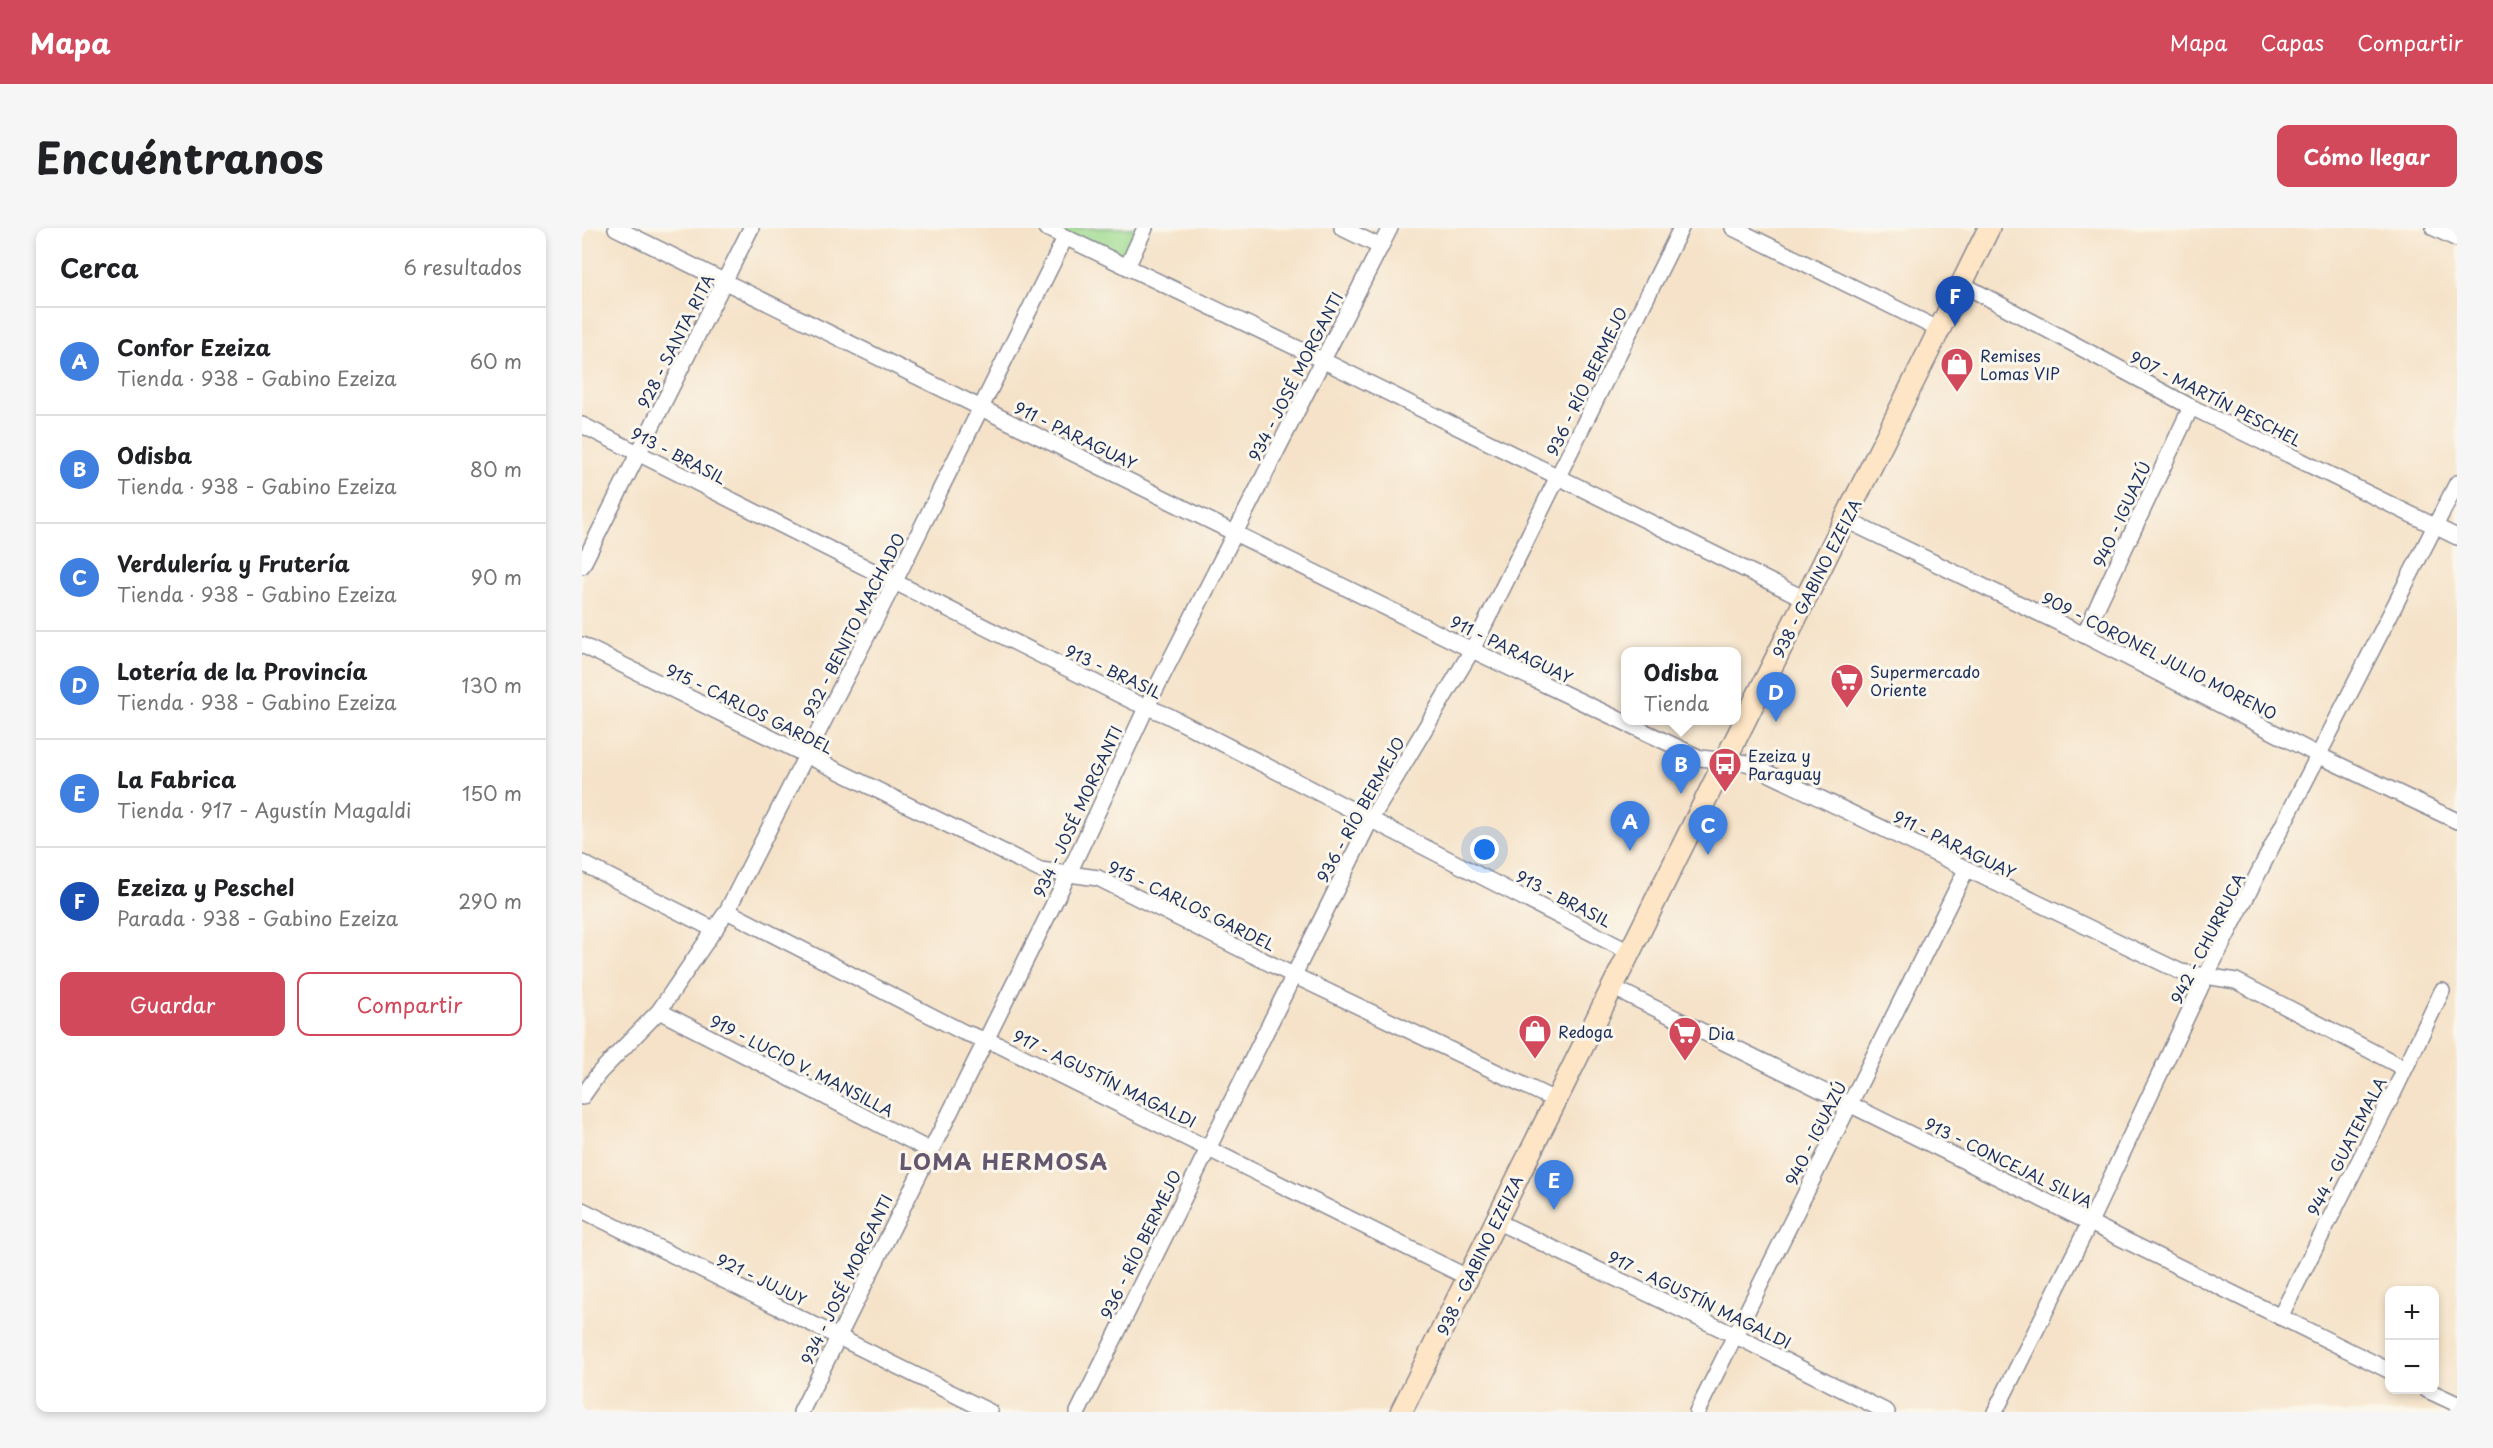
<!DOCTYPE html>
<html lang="es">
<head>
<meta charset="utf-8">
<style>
	body { margin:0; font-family:"Playpen Sans",sans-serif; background:#f6f6f6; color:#202124 }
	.controls { position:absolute; right:18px; bottom:18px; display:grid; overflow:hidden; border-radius:12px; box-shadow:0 3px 9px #0003 }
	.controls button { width:54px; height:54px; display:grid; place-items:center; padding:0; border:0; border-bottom:2px solid #e0e0e0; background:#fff; color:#202124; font:30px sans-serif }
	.you { position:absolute; left:903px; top:622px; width:21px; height:21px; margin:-15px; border:4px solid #fff; border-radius:50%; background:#1a73e8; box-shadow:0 0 0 9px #1a73e833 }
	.badge { display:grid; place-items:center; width:39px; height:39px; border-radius:50%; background:#d1495b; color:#fff; font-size:20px; font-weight:700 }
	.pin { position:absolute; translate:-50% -50px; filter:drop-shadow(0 2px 3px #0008) }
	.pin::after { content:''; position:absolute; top:32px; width:21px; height:18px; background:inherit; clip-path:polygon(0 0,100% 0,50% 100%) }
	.popup { position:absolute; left:1039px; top:419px; width:120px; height:78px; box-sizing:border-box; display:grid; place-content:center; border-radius:12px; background:#fff; filter:drop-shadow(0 2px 4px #0005); font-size:20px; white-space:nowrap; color:#757577 }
	.popup b { font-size:22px; color:#202124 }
	.popup::after { content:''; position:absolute; left:50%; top:100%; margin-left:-12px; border:12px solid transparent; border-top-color:#fff }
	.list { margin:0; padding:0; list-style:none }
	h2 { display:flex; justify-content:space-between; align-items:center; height:78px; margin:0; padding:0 24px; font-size:26px }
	h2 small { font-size:20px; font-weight:400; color:#757577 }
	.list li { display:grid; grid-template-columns:39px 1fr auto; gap:18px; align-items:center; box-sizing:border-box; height:108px; padding:0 24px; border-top:2px solid #e0e0e0 }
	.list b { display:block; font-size:22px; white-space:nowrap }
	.list p { margin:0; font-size:20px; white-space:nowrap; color:#757577 }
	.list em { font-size:20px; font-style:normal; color:#757577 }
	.actions { display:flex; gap:12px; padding:18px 24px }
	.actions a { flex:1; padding:14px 0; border:2px solid #d1495b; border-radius:12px; text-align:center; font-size:21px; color:#d1495b }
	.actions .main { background:#d1495b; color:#fff }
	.map { position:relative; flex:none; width:1875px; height:1184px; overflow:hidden; border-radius:12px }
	header { display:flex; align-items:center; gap:36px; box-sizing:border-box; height:84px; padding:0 30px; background:#d1495b; color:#fff }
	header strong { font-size:28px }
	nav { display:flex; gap:33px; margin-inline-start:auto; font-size:21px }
	.intro { display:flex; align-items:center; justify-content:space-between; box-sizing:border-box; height:144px; padding:0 36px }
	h1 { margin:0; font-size:42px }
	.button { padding:15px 27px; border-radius:12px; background:#d1495b; color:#fff; font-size:21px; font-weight:700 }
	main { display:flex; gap:36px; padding:0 36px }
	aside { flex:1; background:#fff; border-radius:12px; box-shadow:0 3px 9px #0003 }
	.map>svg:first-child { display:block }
	.green { fill:#9fdb8f; stroke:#5d8576; stroke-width:1.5 }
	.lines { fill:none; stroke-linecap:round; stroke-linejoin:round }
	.street-casing { stroke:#888893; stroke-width:18 }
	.secondary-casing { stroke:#888893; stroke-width:24 }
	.street { stroke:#fff; stroke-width:15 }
	.secondary { stroke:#fde5c5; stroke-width:21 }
	.labels { text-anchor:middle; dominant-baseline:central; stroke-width:6; stroke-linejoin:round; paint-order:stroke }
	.street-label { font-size:16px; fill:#1b2f5e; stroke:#fbf7ec }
	.poi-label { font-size:16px; fill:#1b2f5e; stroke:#fbf7ec; text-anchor:start }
	.district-label { font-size:22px; font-weight:bold; letter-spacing:1.5px; fill:#66576e; stroke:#fbf7ec }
</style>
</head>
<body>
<header>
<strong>Mapa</strong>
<nav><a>Mapa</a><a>Capas</a><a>Compartir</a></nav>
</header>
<div class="intro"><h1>Encuéntranos</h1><a class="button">Cómo llegar</a></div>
<main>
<aside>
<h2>Cerca<small>6 resultados</small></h2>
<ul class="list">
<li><span class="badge" style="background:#3f7fe0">A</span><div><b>Confor Ezeiza</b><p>Tienda · 938 - Gabino Ezeiza</p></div><em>60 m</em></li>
<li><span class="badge" style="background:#3f7fe0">B</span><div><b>Odisba</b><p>Tienda · 938 - Gabino Ezeiza</p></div><em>80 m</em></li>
<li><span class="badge" style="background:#3f7fe0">C</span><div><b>Verdulería y Frutería</b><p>Tienda · 938 - Gabino Ezeiza</p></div><em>90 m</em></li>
<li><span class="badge" style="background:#3f7fe0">D</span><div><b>Lotería de la Provincía</b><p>Tienda · 938 - Gabino Ezeiza</p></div><em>130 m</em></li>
<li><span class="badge" style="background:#3f7fe0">E</span><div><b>La Fabrica</b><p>Tienda · 917 - Agustín Magaldi</p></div><em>150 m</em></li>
<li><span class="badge" style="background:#1a4fb4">F</span><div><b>Ezeiza y Peschel</b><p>Parada · 938 - Gabino Ezeiza</p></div><em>290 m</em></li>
</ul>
<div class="actions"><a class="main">Guardar</a><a>Compartir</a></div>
</aside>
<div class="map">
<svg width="1875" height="1184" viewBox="0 0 1875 1184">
	<rect width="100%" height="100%" fill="#fbf7ec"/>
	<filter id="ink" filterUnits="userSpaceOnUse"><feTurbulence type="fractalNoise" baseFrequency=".0167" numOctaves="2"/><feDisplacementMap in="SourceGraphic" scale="12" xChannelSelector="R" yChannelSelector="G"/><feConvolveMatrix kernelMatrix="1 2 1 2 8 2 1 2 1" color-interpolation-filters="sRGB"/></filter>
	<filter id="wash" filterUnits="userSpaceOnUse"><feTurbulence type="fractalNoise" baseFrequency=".008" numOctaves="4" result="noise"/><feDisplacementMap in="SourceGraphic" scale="24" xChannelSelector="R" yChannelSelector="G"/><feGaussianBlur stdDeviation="1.35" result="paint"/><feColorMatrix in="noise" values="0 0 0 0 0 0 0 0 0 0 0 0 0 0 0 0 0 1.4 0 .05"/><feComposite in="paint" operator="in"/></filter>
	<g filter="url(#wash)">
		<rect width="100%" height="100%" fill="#f5e2c8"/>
		<polygon class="green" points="464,0 563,0 545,39"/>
	</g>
	<g filter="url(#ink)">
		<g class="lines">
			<g class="street-casing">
				<g id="street">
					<polyline points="34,0 890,422 1118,530 1165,535 1599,744 1654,753 1822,840"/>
					<polyline points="464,0 740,132 1223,371"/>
					<polyline points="760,0 799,19"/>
					<polyline points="1151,0 1356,101"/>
					<polyline points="1852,0 1875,11"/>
					<polyline points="545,39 563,0"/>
					<polyline points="1380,56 1609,179 1875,309"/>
					<polyline points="0,197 552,474 585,487 1047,724"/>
					<polyline points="1264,292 1502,407 1738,528 1875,593"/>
					<polyline points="0,338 169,0"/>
					<polyline points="1502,407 1609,179"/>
					<polyline points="0,417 458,642 516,650 711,747 973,872"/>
					<polyline points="0,635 133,702"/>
					<polyline points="145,683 381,804 417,817 885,1049"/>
					<polyline points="1030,759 1808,1143"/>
					<polyline points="77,783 347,922"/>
					<polyline points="0,869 17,845 77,783 145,683 312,355 483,10"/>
					<polyline points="0,982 408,1184"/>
					<polyline points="914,993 1152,1107 1305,1184"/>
					<polyline points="1698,1089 1811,866 1860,763"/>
					<polyline points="1845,1162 1875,1176"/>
					<polyline points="219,1184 487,645 565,478 808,0"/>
					<polyline points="496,1184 789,591 890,422 1099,0"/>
					<polyline points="1115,1184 1384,642"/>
					<polyline points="1413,1184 1508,994 1623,750 1875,255"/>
				</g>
			</g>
			<g class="secondary-casing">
				<path id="secondary" d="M819 1184C1013 788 1214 396 1407 0"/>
			</g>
			<use href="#street" class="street"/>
			<use href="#secondary" class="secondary"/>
		</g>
	</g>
	<defs>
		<g id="shop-pin" transform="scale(1.725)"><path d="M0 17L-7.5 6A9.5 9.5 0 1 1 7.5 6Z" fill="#d1495b" stroke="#fbf7ec"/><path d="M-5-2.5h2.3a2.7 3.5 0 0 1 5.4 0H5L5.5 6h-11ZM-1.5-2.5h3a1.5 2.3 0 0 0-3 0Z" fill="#fff"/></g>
		<g id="supermarket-pin" transform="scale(1.725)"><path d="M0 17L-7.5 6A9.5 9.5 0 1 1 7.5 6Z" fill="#d1495b" stroke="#fbf7ec"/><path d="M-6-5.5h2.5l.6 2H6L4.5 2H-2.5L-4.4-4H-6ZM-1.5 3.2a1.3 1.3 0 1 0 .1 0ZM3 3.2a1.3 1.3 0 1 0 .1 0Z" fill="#fff"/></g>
		<g id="bus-pin" transform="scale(1.725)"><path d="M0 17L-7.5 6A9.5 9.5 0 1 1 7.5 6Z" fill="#d1495b" stroke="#fbf7ec"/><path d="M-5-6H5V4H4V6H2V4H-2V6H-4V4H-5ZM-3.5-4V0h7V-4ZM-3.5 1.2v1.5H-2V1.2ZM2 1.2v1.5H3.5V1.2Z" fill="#fff"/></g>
	</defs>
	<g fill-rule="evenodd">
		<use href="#shop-pin" x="1375" y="136"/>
		<use href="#supermarket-pin" x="1265" y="452"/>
		<use href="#bus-pin" x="1143" y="536"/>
		<use href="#shop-pin" x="953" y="803"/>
		<use href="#supermarket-pin" x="1103" y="805"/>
	</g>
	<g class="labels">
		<g class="street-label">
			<text transform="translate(93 113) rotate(-63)">928 - SANTA RITA</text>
			<text transform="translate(713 148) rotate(-63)">934 - JOSÉ MORGANTI</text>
			<text transform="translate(1004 153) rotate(-64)">936 - RÍO BERMEJO</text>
			<text transform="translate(1634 170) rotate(27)">907 - MARTÍN PESCHEL</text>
			<text transform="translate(494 207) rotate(26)">911 - PARAGUAY</text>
			<text transform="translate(97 227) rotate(27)">913 - BRASIL</text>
			<text transform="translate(1539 286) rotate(-65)">940 - IGUAZÚ</text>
			<text transform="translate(1234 350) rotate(-63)">938 - GABINO EZEIZA</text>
			<text transform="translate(271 397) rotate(-63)">932 - BENITO MACHADO</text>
			<text transform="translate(930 421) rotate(26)">911 - PARAGUAY</text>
			<text transform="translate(1578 427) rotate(27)">909 - CORONEL JULIO MORENO</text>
			<text transform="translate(532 443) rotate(25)">913 - BRASIL</text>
			<text transform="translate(168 480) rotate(26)">915 - CARLOS GARDEL</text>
			<text transform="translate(778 581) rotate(-61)">936 - RÍO BERMEJO</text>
			<text transform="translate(495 583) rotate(-65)">934 - JOSÉ MORGANTI</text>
			<text transform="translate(1373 616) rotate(26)">911 - PARAGUAY</text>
			<text transform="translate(982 670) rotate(27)">913 - BRASIL</text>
			<text transform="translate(610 677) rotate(26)">915 - CARLOS GARDEL</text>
			<text transform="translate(1625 710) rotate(-63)">942 - CHURRUCA</text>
			<text transform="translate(220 837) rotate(27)">919 - LUCIO V. MANSILLA</text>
			<text transform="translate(523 850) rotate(26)">917 - AGUSTÍN MAGALDI</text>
			<text transform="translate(1233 905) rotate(-63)">940 - IGUAZÚ</text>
			<text transform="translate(1764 918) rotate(-63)">944 - GUATEMALA</text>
			<text transform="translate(1427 934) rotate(26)">913 - CONCEJAL SILVA</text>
			<text transform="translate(558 1016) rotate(-64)">936 - RÍO BERMEJO</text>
			<text transform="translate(897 1027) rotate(-64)">938 - GABINO EZEIZA</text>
			<text transform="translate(180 1051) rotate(26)">921 - JUJUY</text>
			<text transform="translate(264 1051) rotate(-64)">934 - JOSÉ MORGANTI</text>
			<text transform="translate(1118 1071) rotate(26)">917 - AGUSTÍN MAGALDI</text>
		</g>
		<g class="poi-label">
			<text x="1398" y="127">Remises<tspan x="1398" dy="18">Lomas VIP</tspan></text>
			<text x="1288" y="443">Supermercado<tspan x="1288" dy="18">Oriente</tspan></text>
			<text x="1166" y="527">Ezeiza y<tspan x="1166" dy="18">Paraguay</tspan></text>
			<text x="976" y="803">Redoga</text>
			<text x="1126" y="805">Dia</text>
		</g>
		<g class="district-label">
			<text x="422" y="932">LOMA HERMOSA</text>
		</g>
	</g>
</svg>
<div class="controls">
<button>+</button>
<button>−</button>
</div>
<div class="you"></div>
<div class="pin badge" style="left:1048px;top:623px;background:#3f7fe0">A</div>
<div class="pin badge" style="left:1099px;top:566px;background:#3f7fe0">B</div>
<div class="popup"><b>Odisba</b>Tienda</div>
<div class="pin badge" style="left:1126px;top:627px;background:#3f7fe0">C</div>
<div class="pin badge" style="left:1194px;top:494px;background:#3f7fe0">D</div>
<div class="pin badge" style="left:972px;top:982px;background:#3f7fe0">E</div>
<div class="pin badge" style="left:1373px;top:98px;background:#1a4fb4">F</div>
</div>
</main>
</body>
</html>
